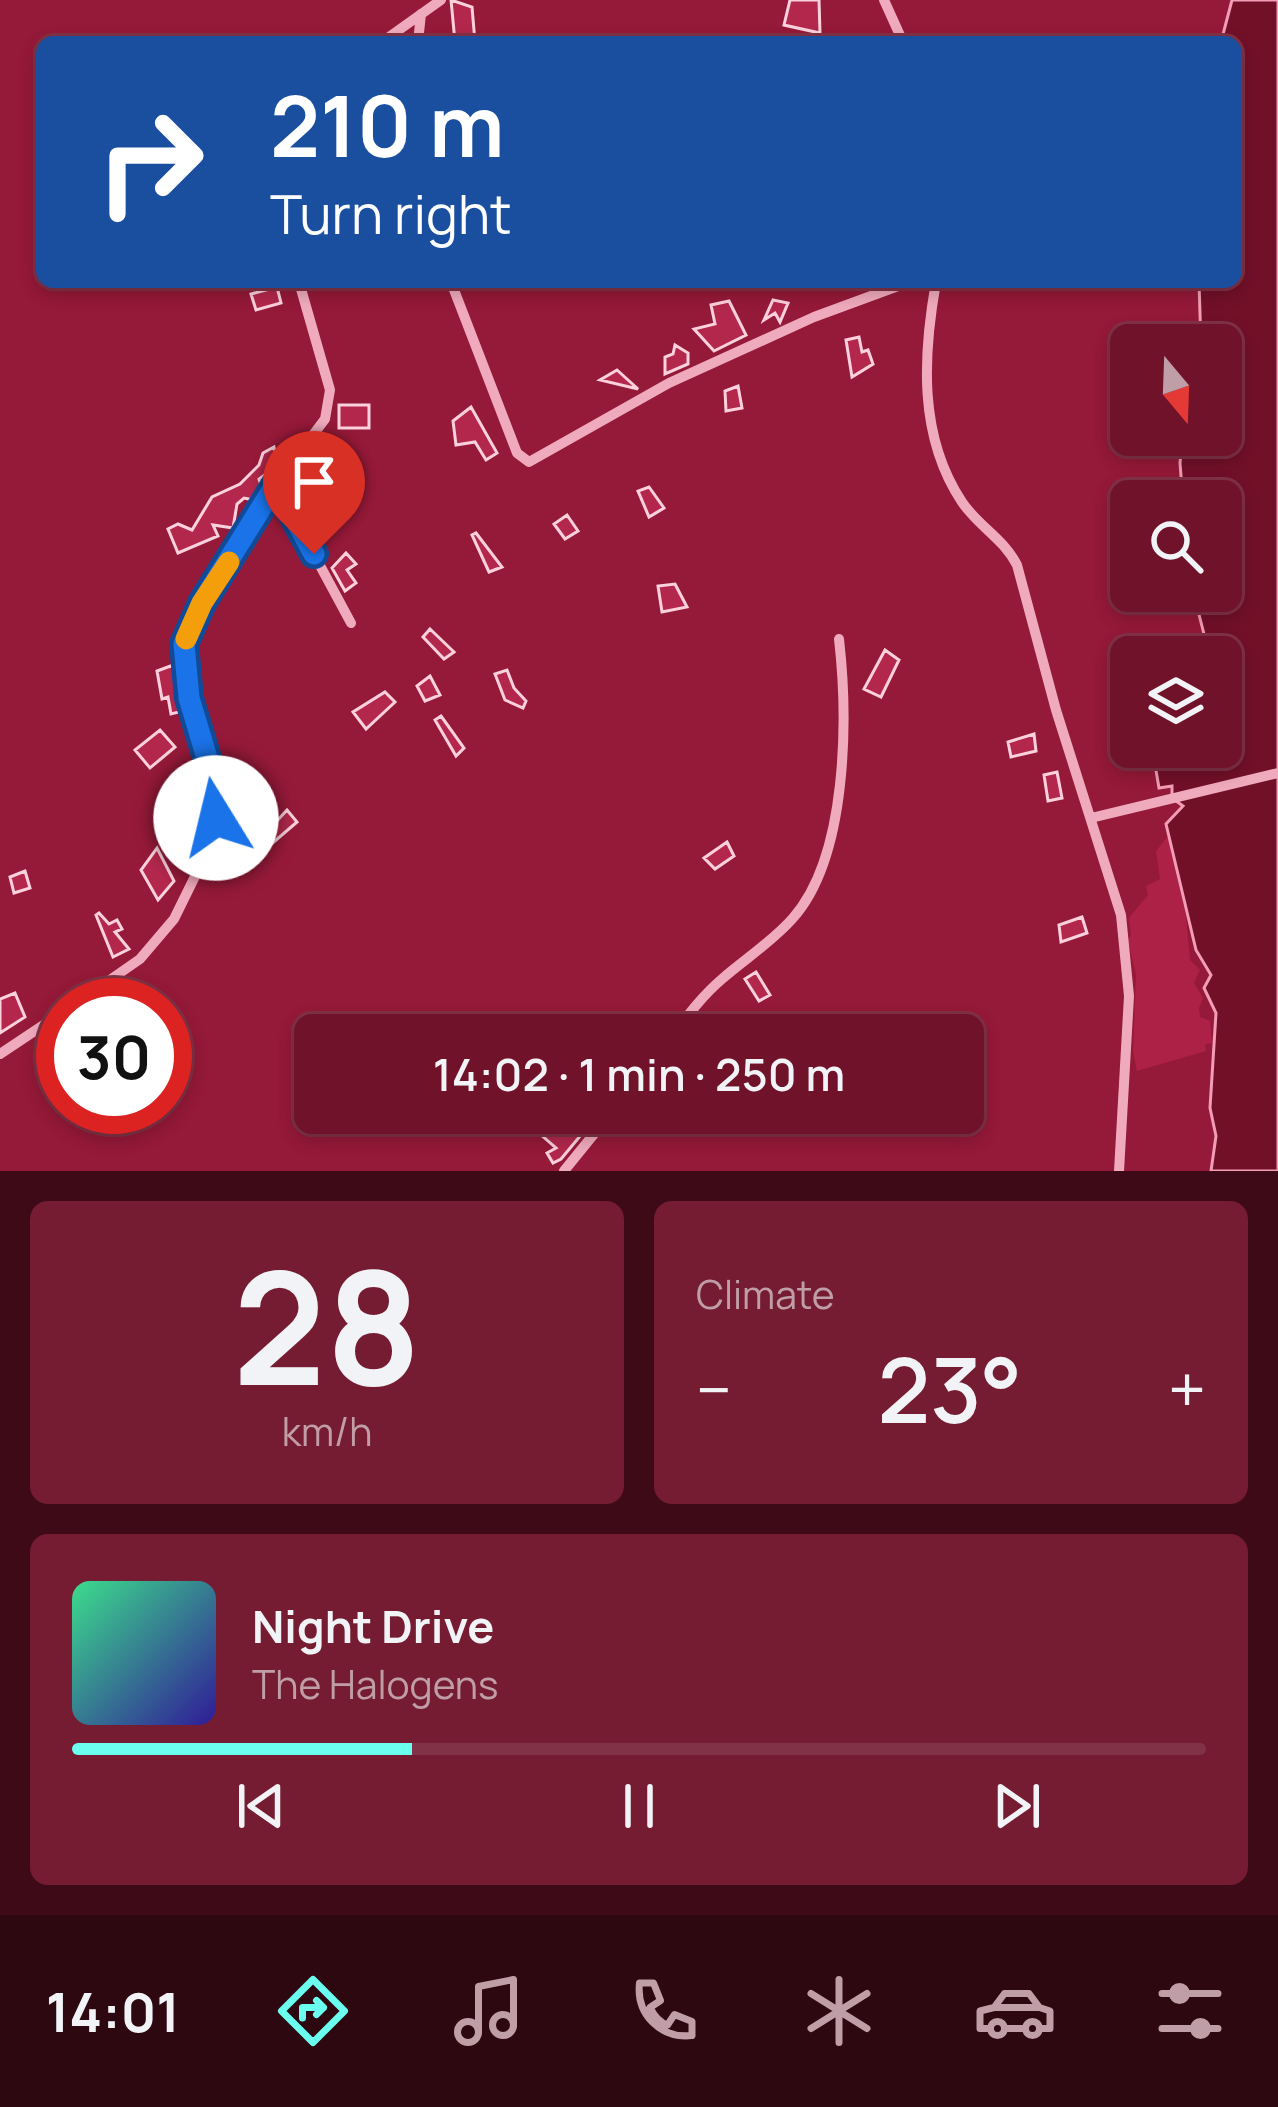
<!DOCTYPE html>
<meta charset="utf-8">
<style>
body{margin:0;font-family:Manrope,sans-serif;background:#751c32;color:#f1f3f6;height:100vh;display:flex;flex-direction:column;font-size:45px;white-space:nowrap}
*{box-sizing:border-box;margin:0}
p{font-size:39px;color:#c09ea8}
.icon{flex:none;width:66px;height:66px;fill:none;stroke:currentColor;stroke-width:2;stroke-linecap:round;stroke-linejoin:round}
.map{position:relative;height:1171px;overflow:hidden}
.panel{display:flex;flex-direction:column;gap:30px;padding:30px;background:#3e0a17;flex:1}
.panel>*{flex:none}
.guide{position:absolute;left:36px;top:36px;width:1206px;height:252px;border-radius:18px;box-shadow:0 6px 18px #0003,0 0 0 3px #823247;background:#1a4fa0;color:#fff;overflow:hidden}
.needle{width:78px;rotate:161deg}
.fabs{position:absolute;left:1110px;top:324px;display:grid;gap:24px}
.fabs a{display:grid;place-items:center;width:132px;height:132px;border-radius:18px;background:#70132a;box-shadow:0 6px 18px #0003,0 0 0 3px #823247;font-size:60px}
.speed{position:absolute;left:36px;top:978px;display:flex;gap:24px;font-size:60px;font-weight:700;text-align:center}
.speed>*{display:grid;place-content:center;width:156px;height:156px;border-radius:50%;background:#70132a;box-shadow:0 6px 18px #0003,0 0 0 3px #823247;line-height:1}
.speed .limit{border:18px solid #d22;background:#fff;color:#111}
.pin{position:absolute;display:grid;place-items:center;width:102px;height:102px;color:#fff;margin:-123px -51px;border-radius:50% 50% 50% 0;rotate:-45deg;box-shadow:0 0 12px #0007}
.pin .icon{rotate:45deg}
.me{position:absolute;width:132px;margin:-66px;rotate:351deg;stroke-linejoin:round;filter:drop-shadow(0 0 9px #0008)}
.turn{display:flex;align-items:center;gap:42px;height:252px;padding:0 36px;font-size:54px}
.turn .icon{width:156px;height:156px;stroke-width:2.5}
.turn b{display:block;font-size:84px;line-height:102px}
.big{font-size:90px;font-weight:600;line-height:1.1}
.panel .tile{flex:1;display:flex;flex-direction:column;justify-content:center;gap:18px;min-width:0;padding:0 42px;border-radius:18px;background:#751c32}
.panel .dial{align-items:center;gap:0}
.dial b{font-size:156px;line-height:1}
.song{display:flex;align-items:center;gap:36px}
.cover{width:144px;height:144px;border-radius:18px;background:linear-gradient(135deg,hsl(150 70% 55%),hsl(250 70% 35%))}
.played{height:12px;border-radius:6px;background:linear-gradient(90deg,#6affef 30%,#823247 30%)}
.keys{display:flex;justify-content:space-around;direction:ltr}
.heat{display:flex;justify-content:space-between;align-items:center;font-size:66px;direction:ltr}
.panel .tiles{flex:1;display:grid;gap:30px;grid-template-columns:1fr 1fr}
.tile:last-child{grid-column:span 2}
.trip{position:absolute;left:294px;top:1014px;width:690px;height:120px;border-radius:18px;background:#70132a;box-shadow:0 6px 18px #0003,0 0 0 3px #823247;font-weight:600;line-height:120px;text-align:center}
.tabs{display:flex;height:192px;justify-content:space-around;align-items:center;background:#2d0811;color:#c09ea8}
.tabs .icon{width:84px;height:84px}
.tabs .active{color:#6affef}
.tabs b{font-size:54px;color:#f1f3f6}
.map>svg:first-child{display:block}
</style>
<div class="map">
<svg width="1278" height="1171" viewBox="0 0 1278 1171">
<rect width="100%" height="100%" fill="#951938"/>
<path fill="#ae2147" d="M 1168,836 L 1186,917 L 1190,960 L 1200,970 L 1194,983 L 1203,998 L 1199,1008 L 1200,1017 L 1210,1021 L 1212,1043 L 1205,1044 L 1206,1051 L 1137,1071 L 1133,1052 L 1136,975 L 1128,940 L 1131,935 L 1129,918 L 1148,895 L 1146,886 L 1160,879 L 1156,851 Z"/>
<path fill="#721028" stroke="#f29db5" stroke-width="3" d="M 1232,0 L 1278,0 L 1278,1171 L 1211,1171 L 1216,1136 L 1210,1108 L 1216,1013 L 1204,988 L 1211,975 L 1196,950 L 1166,824 L 1183,806 L 1172,798 L 1172,786 L 1159,788 L 1152,747 L 1221,747 L 1221,657 L 1164,657 L 1197,646 L 1205,638 L 1193,591 L 1221,591 L 1221,501 L 1183,501 L 1180,463 L 1183,435 L 1221,435 L 1221,345 L 1201,345 L 1199,282 L 1236,282 L 1236,42 L 1221,42 Z"/>
<path fill="#b3274c" stroke="#fbd1dd" stroke-width="3" d="M 451,0 L 472,7 L 475,42 L 455,42 Z
M 790,0 L 819,0 L 820,33 L 784,25 Z
M 277,287 L 281,303 L 256,310 L 251,294 Z
M 773,300 L 788,303 L 780,322 L 775,313 L 764,320 Z
M 729,301 L 746,335 L 714,351 L 694,329 L 715,324 L 711,305 Z
M 859,337 L 862,352 L 868,350 L 873,364 L 852,377 L 846,340 Z
M 675,345 L 688,353 L 688,364 L 665,374 L 665,357 L 673,354 Z
M 617,370 L 638,389 L 600,380 Z
M 738,386 L 742,408 L 726,411 L 725,391 Z
M 339,405 L 369,405 L 369,428 L 339,428 Z
M 471,407 L 497,453 L 486,460 L 475,442 L 456,445 L 453,421 Z
M 274,447 L 278,465 L 259,479 L 262,488 L 254,500 L 244,498 L 237,504 L 233,528 L 213,525 L 218,536 L 178,553 L 168,529 L 178,524 L 192,530 L 212,497 L 240,484 L 259,465 L 263,453 Z
M 649,487 L 664,508 L 649,517 L 638,491 Z
M 310,499 L 323,522 L 311,529 L 299,506 Z
M 567,515 L 578,531 L 565,539 L 554,524 Z
M 476,533 L 502,567 L 489,572 L 472,535 Z
M 346,553 L 356,564 L 347,570 L 356,583 L 345,591 L 332,568 Z
M 675,584 L 687,607 L 662,612 L 658,586 Z
M 430,629 L 454,652 L 444,659 L 423,637 Z
M 885,650 L 899,660 L 881,697 L 864,689 Z
M 173,665 L 183,711 L 171,714 L 168,697 L 162,699 L 157,671 Z
M 507,670 L 514,688 L 526,701 L 523,708 L 505,700 L 495,674 Z
M 430,676 L 440,695 L 425,701 L 417,686 Z
M 385,692 L 395,702 L 366,729 L 353,712 Z
M 441,716 L 464,748 L 456,756 L 435,720 Z
M 160,730 L 175,747 L 150,768 L 135,750 Z
M 1034,734 L 1036,751 L 1011,757 L 1008,742 Z
M 1057,772 L 1062,798 L 1048,801 L 1044,775 Z
M 185,793 L 191,810 L 174,817 L 170,800 Z
M 287,810 L 297,822 L 261,853 L 253,835 L 275,823 Z
M 727,842 L 734,856 L 715,869 L 704,858 Z
M 157,848 L 174,881 L 158,900 L 141,870 Z
M 25,871 L 30,888 L 14,893 L 10,877 Z
M 99,913 L 109,924 L 117,920 L 122,929 L 115,932 L 129,949 L 113,957 L 96,915 Z
M 1082,917 L 1087,933 L 1061,942 L 1059,925 Z
M 756,972 L 770,995 L 759,1001 L 745,979 Z
M 15,993 L 25,1017 L 0,1033 L 0,999 Z
M 549,1121 L 560,1131 L 570,1122 L 581,1135 L 561,1159 L 553,1163 L 547,1153 L 556,1148 L 539,1133 Z"/>
<g fill="none" stroke-linecap="round" stroke-linejoin="round">
<path stroke="#f0aabd" stroke-width="10" d="M 884,0 L 903,42
M 382,42 L 441,0
M 418,42 L 421,14
M 451,282 L 517,453 L 529,462 L 669,383 L 814,317 L 909,282
M 936,282 C 923,355 918,436 962,502 C 978,526 1004,539 1017,565 L 1056,710 L 1121,915 L 1129,996 L 1119,1171
M 276,484 L 351,623
M 1091,818 L 1278,773
M 74,1005 L 140,959 L 174,919 L 210,846 L 216,817 L 216,788 L 189,698 L 184,644 L 202,603 L 276,484 L 325,419 L 330,390 L 299,282
M 673,1035 C 688,1015 703,995 722,979 C 745,959 773,941 793,918 C 848,856 848,718 839,639
M 0,1054 L 63,1012
M 564,1171 L 611,1113"/>
</g>
<g fill="none" stroke-linecap="round" stroke-linejoin="round">
<defs>
<path id="route" d="M 216,818 L 216,788 L 189,698 L 184,644 L 202,603 L 276,484 L 314,554"/>
</defs>
<use href="#route" stroke="#114b97" stroke-width="30"/>
<use href="#route" stroke="#1a73e8" stroke-width="21"/>
<path stroke="#f59e0b" stroke-width="21" d="M 186,639 L 202,603 L 229,562"/>
</g>
</svg>
<div class="fabs">
<a><svg class="needle" viewBox="-14 -14 28 28"><path d="M0-13l5 13h-10z" fill="#e53935"/><path d="M0 13l5-13h-10z" fill="#c09ea8"/></svg></a>
<a><svg class="icon" aria-label="search" viewBox="0 0 24 24"><circle cx="10" cy="10" r="6"/><path d="M15 15l6 6"/></svg></a>
<a><svg class="icon" aria-label="layers" viewBox="0 0 24 24"><path d="M12 4l9 5-9 5-9-5zM3 14l9 5 9-5"/></svg></a>
</div>
<div class="speed"><div class="limit">30</div></div>
<div class="pin" style="left:314px;top:554px;background:#d93025"><svg class="icon" aria-label="arrive" viewBox="0 0 24 24"><path d="M6 21V4h12l-3 4 3 4H6"/></svg></div>
<svg class="me" style="left:216px;top:818px" viewBox="-20 -20 40 40"><circle r="19" fill="#fff"/><path d="M0-13L10 11 0 6-10 11z" fill="#1a73e8"/></svg>
<div class="trip">14:02 · 1 min · 250 m</div>
<div class="guide">
<div class="turn"><svg class="icon" aria-label="right" viewBox="0 0 24 24"><path d="M7 20v-9h11M14 6l5 5-5 5"/></svg><div><b>210 m</b>Turn right</div></div>
</div>
</div>
<section class="panel">
<div class="tiles">
<div class="tile dial"><b>28</b><p>km/h</p></div>
<div class="tile"><p>Climate</p>
<div class="heat"><a>−</a><b class="big">23°</b><a>+</a></div>
</div>
<div class="tile">
<div class="song"><i class="cover"></i><div><b>Night Drive</b><p>The Halogens</p></div></div>
<div class="played"></div>
<div class="keys"><svg class="icon" aria-label="previous" viewBox="0 0 24 24"><path d="M18 5L8 12l10 7zM5 5v14"/></svg><svg class="icon" aria-label="pause" viewBox="0 0 24 24"><path d="M8 5v14M16 5v14"/></svg><svg class="icon" aria-label="next" viewBox="0 0 24 24"><path d="M6 5l10 7-10 7zM19 5v14"/></svg></div>
</div>
</div>
</section>
<nav class="tabs">
<b>14:01</b>
<svg class="icon active" aria-label="directions" viewBox="0 0 24 24"><path d="M12 3l9 9-9 9-9-9zM9 14v-3h6M13 9l2 2-2 2"/></svg>
<svg class="icon" aria-label="music" viewBox="0 0 24 24"><path d="M9 18V5l10-2v13"/><circle cx="6" cy="18" r="3"/><circle cx="16" cy="16" r="3"/></svg>
<svg class="icon" aria-label="phone" viewBox="0 0 24 24"><path d="M5 4h4l2 5-3 2q2 4 5 5l2-3 5 2v4C11 20 4 13 5 4z"/></svg>
<svg class="icon" aria-label="climate" viewBox="0 0 24 24"><path d="M12 3v18M4 7l16 10M4 17L20 7"/></svg>
<svg class="icon" aria-label="car" viewBox="0 0 24 24"><path d="M5 17H2v-5l4-1 3-4h7l3 4 3 1v5h-3M9 17h6M6 11h13"/><circle cx="7" cy="17" r="2"/><circle cx="17" cy="17" r="2"/></svg>
<svg class="icon" aria-label="filters" viewBox="0 0 24 24"><path d="M4 7h16M4 17h16"/><circle cx="9" cy="7" r="2"/><circle cx="15" cy="17" r="2"/></svg>
</nav>
